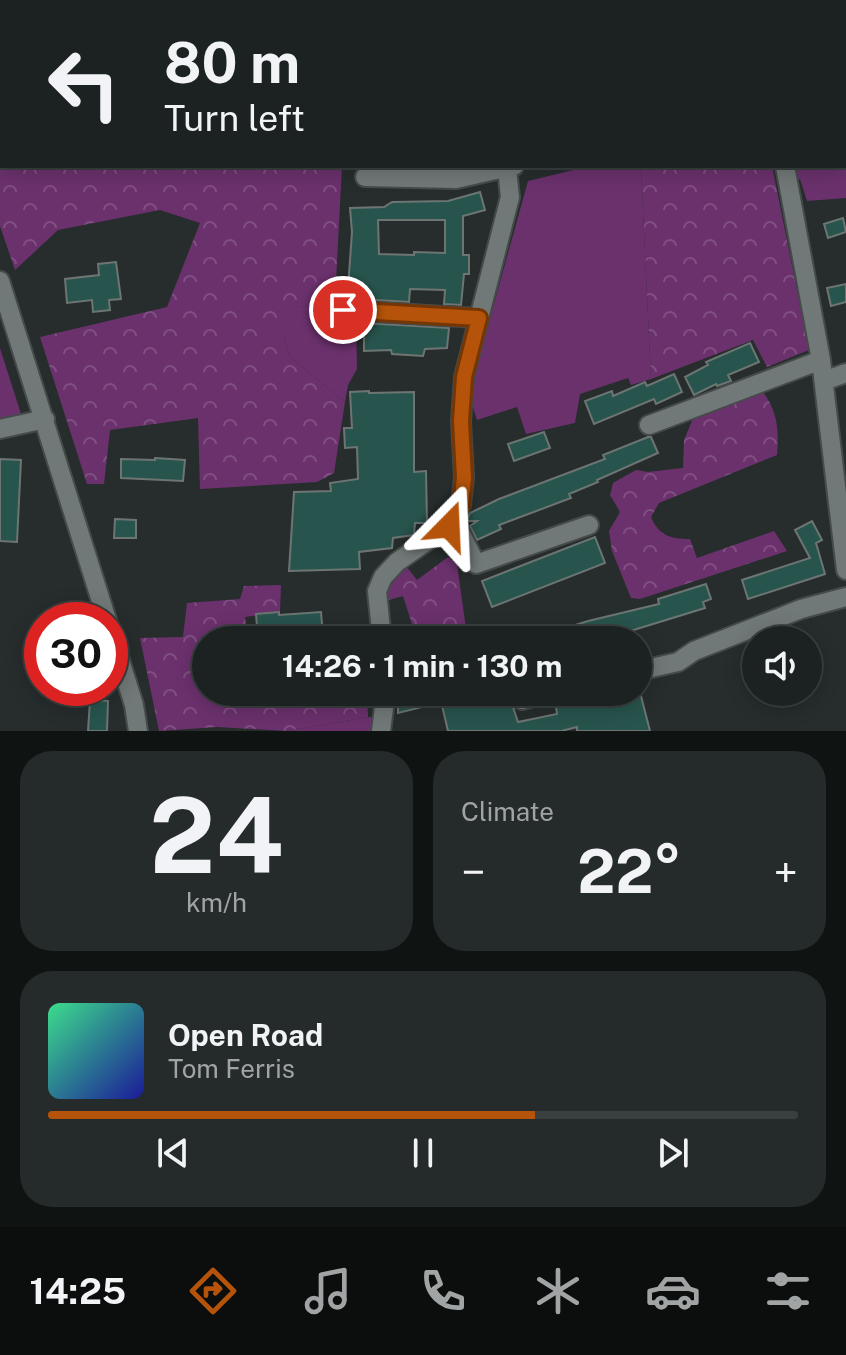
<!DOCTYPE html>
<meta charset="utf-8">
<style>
body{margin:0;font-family:"Public Sans",sans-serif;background:#252a2a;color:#f1f3f6;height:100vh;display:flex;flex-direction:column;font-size:30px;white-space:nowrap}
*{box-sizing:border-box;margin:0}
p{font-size:26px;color:#a0a4a5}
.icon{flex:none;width:44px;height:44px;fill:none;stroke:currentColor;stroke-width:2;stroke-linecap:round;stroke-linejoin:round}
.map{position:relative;height:731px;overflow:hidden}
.drawer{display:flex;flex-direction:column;gap:20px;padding:20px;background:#0f1312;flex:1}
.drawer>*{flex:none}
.banner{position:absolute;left:0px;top:0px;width:846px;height:168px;box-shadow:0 4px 20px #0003,0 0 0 2px #3a3f3f;background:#1c2221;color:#f1f3f6;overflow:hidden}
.buttons{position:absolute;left:742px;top:626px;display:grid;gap:16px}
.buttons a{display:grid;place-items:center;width:80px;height:80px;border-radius:50%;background:#1c2221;box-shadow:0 4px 20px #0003,0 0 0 2px #3a3f3f;font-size:40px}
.speed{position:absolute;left:24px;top:602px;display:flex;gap:16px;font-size:40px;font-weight:700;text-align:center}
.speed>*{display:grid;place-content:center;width:104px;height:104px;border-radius:50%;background:#1c2221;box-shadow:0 4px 20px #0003,0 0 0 2px #3a3f3f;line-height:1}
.speed .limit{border:12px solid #d22;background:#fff;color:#111}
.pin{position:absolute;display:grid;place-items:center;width:68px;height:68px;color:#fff;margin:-34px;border:4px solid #fff;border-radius:50%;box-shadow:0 2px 8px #0007}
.me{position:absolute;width:88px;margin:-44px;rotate:21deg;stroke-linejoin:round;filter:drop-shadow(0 0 6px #0008)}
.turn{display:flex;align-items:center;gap:28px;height:168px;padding:0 32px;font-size:36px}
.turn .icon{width:104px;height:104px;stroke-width:2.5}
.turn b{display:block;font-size:56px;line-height:68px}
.big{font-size:60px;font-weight:700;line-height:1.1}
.drawer .card{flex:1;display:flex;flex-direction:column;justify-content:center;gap:12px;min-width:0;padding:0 28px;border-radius:32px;background:#252a2a}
.drawer .dial{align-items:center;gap:0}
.dial b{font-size:104px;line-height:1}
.song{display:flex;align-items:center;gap:24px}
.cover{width:96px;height:96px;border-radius:12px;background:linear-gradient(135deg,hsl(150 70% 55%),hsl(240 70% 35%))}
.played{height:8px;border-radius:4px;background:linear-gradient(90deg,#b45309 65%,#3a3f3f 65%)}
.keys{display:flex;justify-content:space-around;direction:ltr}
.heat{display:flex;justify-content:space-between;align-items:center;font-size:44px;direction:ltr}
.drawer .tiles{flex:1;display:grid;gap:20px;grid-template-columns:1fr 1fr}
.card:last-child{grid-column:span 2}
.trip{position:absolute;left:192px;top:626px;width:460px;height:80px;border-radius:40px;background:#1c2221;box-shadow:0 4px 20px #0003,0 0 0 2px #3a3f3f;font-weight:700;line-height:80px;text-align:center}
.tabs{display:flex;height:128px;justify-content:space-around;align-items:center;background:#0b0e0d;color:#a0a4a5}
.tabs .icon{width:56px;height:56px}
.tabs .selected{color:#b45309}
.tabs b{font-size:36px;color:#f1f3f6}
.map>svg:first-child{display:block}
</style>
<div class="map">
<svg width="846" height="731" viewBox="0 0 846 731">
<defs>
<pattern id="forest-crowns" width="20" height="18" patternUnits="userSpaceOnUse" patternTransform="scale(2)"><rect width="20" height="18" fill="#6b316d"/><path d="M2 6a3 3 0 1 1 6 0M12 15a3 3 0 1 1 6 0" fill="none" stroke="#804f82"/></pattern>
</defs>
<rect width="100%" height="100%" fill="#262d2c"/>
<path fill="#6b316d" d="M 404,0 L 731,0 L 732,2 L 404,2 Z
M 749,0 L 846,0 L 846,198 L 807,201 L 800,179 L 792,182 L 788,166 L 844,166 L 844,2 Z
M 590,166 L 641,166 L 651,379 L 631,385 L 628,378 L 580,394 L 575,423 L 526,434 L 517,407 L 477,420 L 469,394 L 528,181 Z
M 335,300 L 341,314 L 356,318 L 357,369 L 348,385 L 345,402 L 289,356 L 283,333 L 293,308 Z
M 0,348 L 21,414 L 0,418 Z
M 368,717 L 383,718 L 381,731 L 287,731 Z"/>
<path fill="url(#forest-crowns)" d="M 0,0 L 404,0 L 404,2 L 2,2 L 2,166 L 342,166 L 335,300 L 294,308 L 283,333 L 289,356 L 345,402 L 334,473 L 317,482 L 200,489 L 198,418 L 110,430 L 104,484 L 87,484 L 40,337 L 167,307 L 200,223 L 160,210 L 58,230 L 15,270 L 0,226 Z
M 641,166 L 772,166 L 809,350 L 767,367 L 753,340 L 651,379 Z
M 763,392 C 778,412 779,432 777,455 L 659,503 L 651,517 C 659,536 671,539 690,539 L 697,558 L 774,531 L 787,551 L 640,599 L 631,598 L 612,551 L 609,531 L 620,512 L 610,495 L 613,483 L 636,470 L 648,472 L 683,468 L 684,440 L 694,416 Z
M 448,557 L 457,564 L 467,636 L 450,640 L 417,640 L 403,596 L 385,601 L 387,584 L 406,566 L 417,580 Z
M 281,585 L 280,612 L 245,617 L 248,640 L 206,640 L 206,692 L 367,692 L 368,717 L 287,731 L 217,727 L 159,731 L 140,638 L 183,637 L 187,603 L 240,599 L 244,586 Z"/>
<path fill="#28544e" stroke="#6d7573" stroke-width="2" fill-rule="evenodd" d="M 480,192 L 485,210 L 463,216 L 463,255 L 469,255 L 469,274 L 464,274 L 461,305 L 444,304 L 445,290 L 410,289 L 409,302 L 342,298 L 342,288 L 348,288 L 352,232 L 350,208 L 384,207 L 392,202 L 448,201 ZM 378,220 L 445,220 L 445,253 L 414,252 L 414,255 L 379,254 Z
M 843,218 L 846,232 L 828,238 L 824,224 Z
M 116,262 L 121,299 L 109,300 L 110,310 L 93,312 L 92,300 L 67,303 L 65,279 L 99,275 L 98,264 Z
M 846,284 L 846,302 L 831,306 L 827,288 Z
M 364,323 L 449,328 L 447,348 L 425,349 L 423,356 L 392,354 L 391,350 L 364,351 Z
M 750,343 L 759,362 L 728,375 L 731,381 L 717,386 L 716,384 L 694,395 L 685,377 L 708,365 L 706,362 Z
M 674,374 L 682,392 L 656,404 L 654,399 L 594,424 L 585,401 L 612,391 L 613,396 L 645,382 L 647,386 Z
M 369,391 L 369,393 L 414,392 L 414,472 L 426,471 L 427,523 L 415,523 L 414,535 L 393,538 L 392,548 L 359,552 L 360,569 L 289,571 L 294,492 L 331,491 L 330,483 L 358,479 L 357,447 L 345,448 L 344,428 L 352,428 L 350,392 Z
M 544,432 L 550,448 L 514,461 L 508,444 Z
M 648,437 L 651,437 L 658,453 L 597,480 L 598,482 L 569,494 L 571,498 L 499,525 L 501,529 L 477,540 L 470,526 L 477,521 L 468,521 L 467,519 L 470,513 L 499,499 L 605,459 L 603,455 Z
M 155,458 L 185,460 L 183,481 L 121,478 L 121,459 L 155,460 Z
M 0,459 L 21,460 L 17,542 L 0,541 Z
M 115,519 L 136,520 L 136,538 L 114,538 Z
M 812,521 L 822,540 L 816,543 L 825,574 L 748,599 L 742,580 L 810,558 L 795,530 Z
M 595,537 L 605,563 L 492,607 L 482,581 Z
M 706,584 L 711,599 L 703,602 L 705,608 L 601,640 L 538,640 L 538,637 L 588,621 L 659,604 L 658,599 Z
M 279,612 L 279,615 L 321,612 L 323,636 L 258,640 L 256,614 Z
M 398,692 L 418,692 L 422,707 L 398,713 Z
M 464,692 L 508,692 L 518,722 L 557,714 L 556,707 L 613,692 L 640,692 L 650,731 L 577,731 L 577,727 L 561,731 L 448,731 L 440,697 Z
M 90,700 L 108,701 L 107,731 L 88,731 Z"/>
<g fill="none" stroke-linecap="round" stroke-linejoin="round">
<defs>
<path id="minor" d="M 428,0 L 429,2
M 621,2 L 626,0
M 748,2 L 751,0
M 785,166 L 821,360 L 846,570
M 365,177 L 456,179 L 514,166
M 0,281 L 107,620
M 343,310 L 479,318
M 824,381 L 846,373
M 649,425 L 821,360
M 0,429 L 45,419
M 453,518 L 476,564 L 589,525
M 110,628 L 134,705 L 138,731
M 505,639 L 505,640
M 382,640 L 377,591 L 383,577 L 397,562 L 449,526 L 461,505 L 464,478 L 461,421 L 464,377 L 510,197 L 507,169
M 638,671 L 678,662 L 694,651 L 801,609 L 846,597
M 520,692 L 522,700 L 553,692
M 381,731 L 386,692"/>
</defs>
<use href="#minor" stroke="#454b4a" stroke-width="22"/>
<use href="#minor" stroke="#717978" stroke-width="18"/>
</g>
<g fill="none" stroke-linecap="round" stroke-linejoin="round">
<defs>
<path id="route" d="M 343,310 L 479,318 L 464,377 L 461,421 L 464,478 L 461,505 L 449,526"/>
</defs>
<use href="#route" stroke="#753606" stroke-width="20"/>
<use href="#route" stroke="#b45309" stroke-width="14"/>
</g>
</svg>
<div class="buttons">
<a><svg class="icon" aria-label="sound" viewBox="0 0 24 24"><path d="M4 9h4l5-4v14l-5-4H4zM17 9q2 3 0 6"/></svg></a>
</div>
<div class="speed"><div class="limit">30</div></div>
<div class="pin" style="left:343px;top:310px;background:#d93025"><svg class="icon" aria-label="arrive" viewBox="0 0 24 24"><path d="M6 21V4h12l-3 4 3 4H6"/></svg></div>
<svg class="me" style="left:449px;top:526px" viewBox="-20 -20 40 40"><path d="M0-17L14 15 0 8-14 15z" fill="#b45309" stroke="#fff" stroke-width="4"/></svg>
<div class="trip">14:26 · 1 min · 130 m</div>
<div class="banner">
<div class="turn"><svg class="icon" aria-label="left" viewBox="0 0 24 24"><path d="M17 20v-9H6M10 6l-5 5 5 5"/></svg><div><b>80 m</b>Turn left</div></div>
</div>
</div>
<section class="drawer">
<div class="tiles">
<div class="card dial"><b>24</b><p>km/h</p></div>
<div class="card"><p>Climate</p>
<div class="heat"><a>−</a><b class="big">22°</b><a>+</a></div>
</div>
<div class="card">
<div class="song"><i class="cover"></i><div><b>Open Road</b><p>Tom Ferris</p></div></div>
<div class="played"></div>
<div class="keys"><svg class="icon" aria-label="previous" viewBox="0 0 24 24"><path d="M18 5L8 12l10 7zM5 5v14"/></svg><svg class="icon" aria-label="pause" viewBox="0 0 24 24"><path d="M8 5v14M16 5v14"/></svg><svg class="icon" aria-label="next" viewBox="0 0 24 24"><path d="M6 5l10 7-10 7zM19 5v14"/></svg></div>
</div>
</div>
</section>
<nav class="tabs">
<b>14:25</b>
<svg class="icon selected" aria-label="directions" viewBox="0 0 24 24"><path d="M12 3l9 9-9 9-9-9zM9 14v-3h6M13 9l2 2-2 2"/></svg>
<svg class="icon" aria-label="music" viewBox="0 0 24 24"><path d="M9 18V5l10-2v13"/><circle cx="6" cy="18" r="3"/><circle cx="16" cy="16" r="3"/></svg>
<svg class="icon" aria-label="phone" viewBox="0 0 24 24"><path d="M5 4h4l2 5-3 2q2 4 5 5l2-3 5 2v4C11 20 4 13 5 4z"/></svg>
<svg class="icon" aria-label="climate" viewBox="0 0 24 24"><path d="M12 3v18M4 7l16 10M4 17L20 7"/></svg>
<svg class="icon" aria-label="car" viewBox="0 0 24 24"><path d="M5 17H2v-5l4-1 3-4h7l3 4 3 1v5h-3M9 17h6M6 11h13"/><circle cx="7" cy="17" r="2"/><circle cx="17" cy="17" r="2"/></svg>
<svg class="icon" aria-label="filters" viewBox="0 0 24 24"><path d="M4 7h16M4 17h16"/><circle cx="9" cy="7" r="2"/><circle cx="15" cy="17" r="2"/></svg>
</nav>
